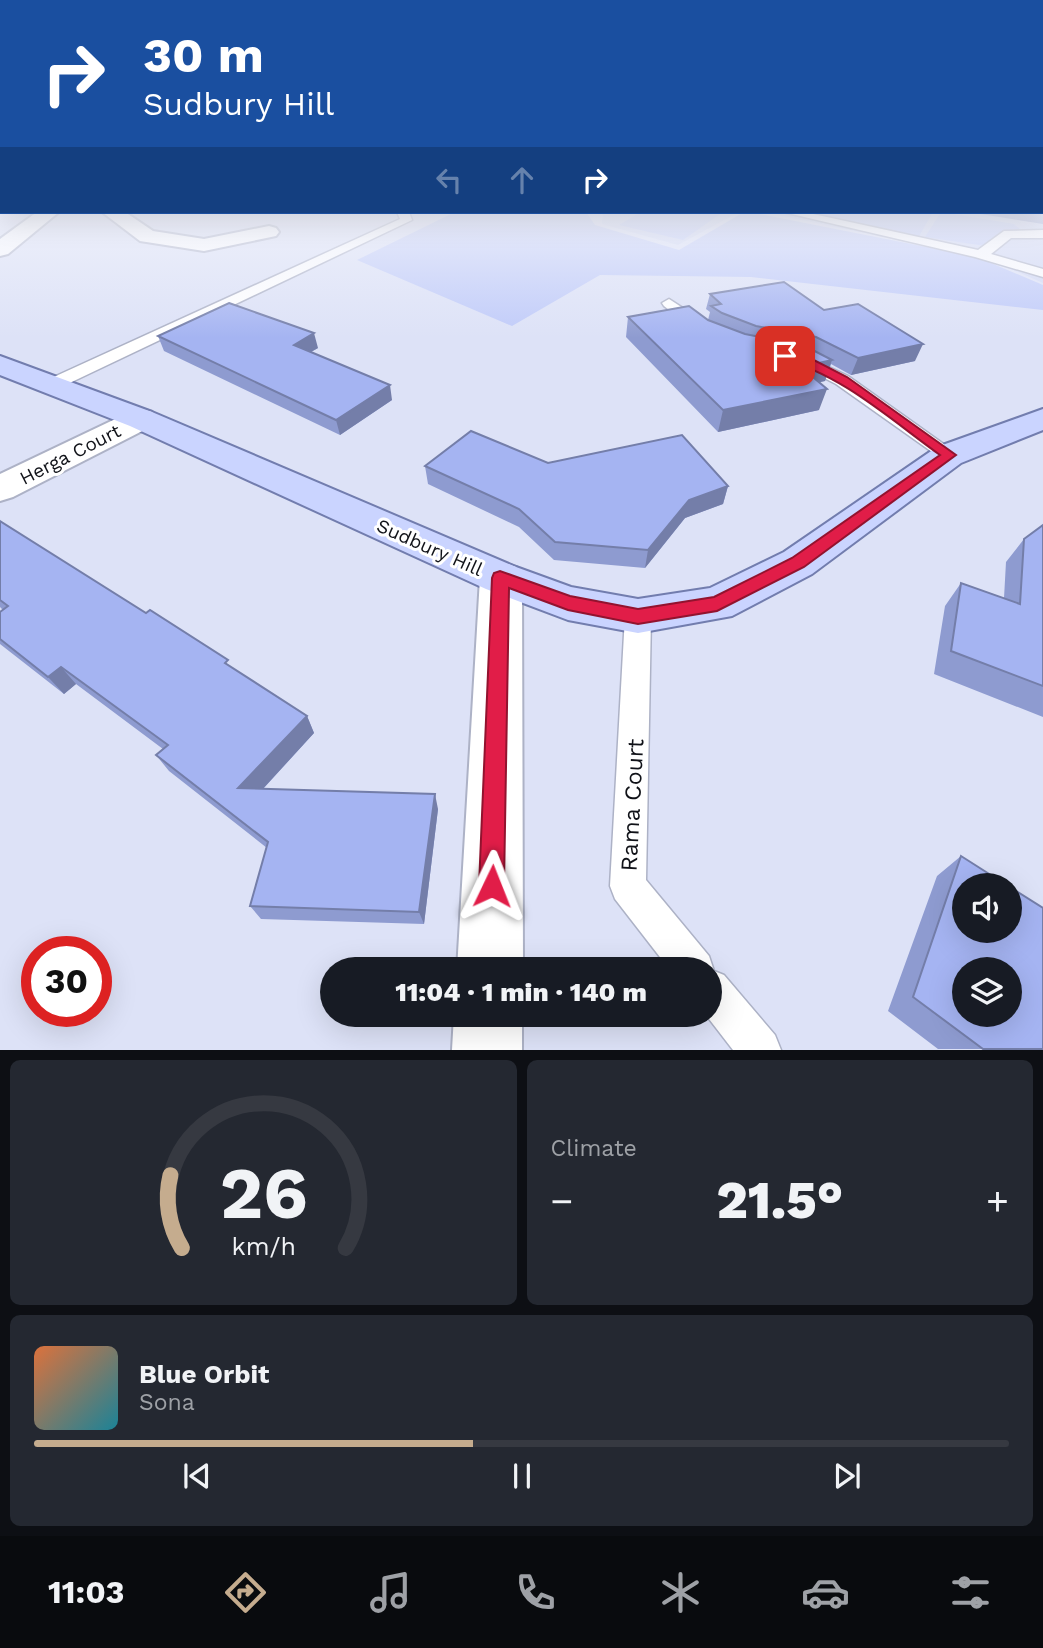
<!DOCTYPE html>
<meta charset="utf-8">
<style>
body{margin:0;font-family:"Work Sans",sans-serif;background:#242831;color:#f1f3f6;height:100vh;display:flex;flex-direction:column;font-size:26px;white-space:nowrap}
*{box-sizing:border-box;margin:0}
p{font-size:23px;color:#9ea1a6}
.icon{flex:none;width:38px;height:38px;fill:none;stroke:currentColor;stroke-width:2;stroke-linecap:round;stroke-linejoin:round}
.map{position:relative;height:1050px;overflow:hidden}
.panel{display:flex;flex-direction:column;gap:10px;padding:10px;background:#0d0f14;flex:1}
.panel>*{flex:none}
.top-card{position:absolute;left:0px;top:0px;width:1043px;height:214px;box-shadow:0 7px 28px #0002;background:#1a4fa0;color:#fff;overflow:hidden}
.controls{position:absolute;left:952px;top:873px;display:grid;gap:14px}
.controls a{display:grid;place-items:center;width:70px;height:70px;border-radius:50%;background:#171b24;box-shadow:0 7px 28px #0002;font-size:35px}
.speed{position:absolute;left:21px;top:936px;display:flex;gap:14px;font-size:35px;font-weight:700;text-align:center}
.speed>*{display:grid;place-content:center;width:91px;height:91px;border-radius:50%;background:#171b24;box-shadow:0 7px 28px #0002;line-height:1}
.speed .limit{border:10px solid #d22;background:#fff;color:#111}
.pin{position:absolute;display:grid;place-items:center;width:60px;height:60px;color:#fff;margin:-30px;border-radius:14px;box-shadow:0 4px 10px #0006}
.me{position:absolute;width:77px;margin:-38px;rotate:2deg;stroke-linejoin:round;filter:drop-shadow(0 0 5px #0008)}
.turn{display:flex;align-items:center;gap:24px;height:147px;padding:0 28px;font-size:32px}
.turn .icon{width:91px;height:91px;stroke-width:2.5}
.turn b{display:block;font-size:49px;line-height:60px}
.lanes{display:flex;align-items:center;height:66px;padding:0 28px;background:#0003;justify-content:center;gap:35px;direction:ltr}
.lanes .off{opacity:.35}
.big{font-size:52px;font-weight:800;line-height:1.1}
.panel .tile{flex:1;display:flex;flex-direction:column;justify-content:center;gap:10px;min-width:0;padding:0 24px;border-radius:10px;background:#242831}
.panel .dial{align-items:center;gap:0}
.dial svg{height:182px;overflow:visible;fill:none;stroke:#363941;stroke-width:7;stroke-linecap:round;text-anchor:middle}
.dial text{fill:#f1f3f6;stroke:none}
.song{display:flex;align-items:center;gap:21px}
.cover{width:84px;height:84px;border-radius:10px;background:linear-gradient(135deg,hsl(20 70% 55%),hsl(190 70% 35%))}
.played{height:7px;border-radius:4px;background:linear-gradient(90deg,#c5ac8e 45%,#363941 45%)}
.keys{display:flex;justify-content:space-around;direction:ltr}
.heat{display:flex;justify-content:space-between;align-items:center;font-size:38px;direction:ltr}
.panel .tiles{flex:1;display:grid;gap:10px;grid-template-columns:1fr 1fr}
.tile:last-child{grid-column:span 2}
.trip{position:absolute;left:320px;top:957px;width:402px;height:70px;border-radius:35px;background:#171b24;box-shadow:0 7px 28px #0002;font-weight:800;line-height:70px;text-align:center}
.tabs{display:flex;height:112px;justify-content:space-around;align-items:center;background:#090b0e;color:#9ea1a6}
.tabs .icon{width:49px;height:49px}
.tabs .selected{color:#c5ac8e}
.tabs b{font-size:32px;color:#f1f3f6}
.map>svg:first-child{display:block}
</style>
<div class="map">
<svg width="1043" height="1050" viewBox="0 0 1043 1050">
<rect width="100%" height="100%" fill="#dde2f7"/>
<path fill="#d1d8f4" d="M 1043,191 L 1043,283 L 989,259 L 764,212 L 1041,212 Z
M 603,212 L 739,212 L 678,245 L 602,224 Z"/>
<path fill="#c0cbf9" d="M 455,212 L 586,212 L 595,225 L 679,250 L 744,212 L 749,212 L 977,257 L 1043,285 L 1043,310 L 751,277 L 600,275 L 512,326 L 357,260 Z
M 641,212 L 723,212 L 683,240 L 619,225 Z
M 808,212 L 933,212 L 918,238 Z
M 941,212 L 1014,224 L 1020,229 L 1008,234 L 992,247 L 925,237 Z"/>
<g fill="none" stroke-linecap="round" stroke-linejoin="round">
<defs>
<path id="service" d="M 397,212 L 409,212 L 412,220 L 57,389 L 45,389 L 42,385 L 45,381 L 400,219 Z
M 783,212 L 804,212 L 978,250 L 1004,231 L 1043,230 L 1043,238 L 1011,238 L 991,254 L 1043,269 L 1043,277 L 975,257 Z
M 669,299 L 706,323 L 708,326 L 706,329 L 694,329 L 664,306 L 662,303 Z
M 801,354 L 848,376 L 959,455 L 956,459 L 942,459 L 836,384 L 795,363 L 793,359 Z
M 638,606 L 647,609 L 651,616 L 646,880 L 709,956 L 714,971 L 724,975 L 775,1035 L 781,1050 L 733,1050 L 706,1015 L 710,1015 L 710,970 L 670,970 L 615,899 L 610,886 L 625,616 L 629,609 Z"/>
<path id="minor" d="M 37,212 L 59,212 L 8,254 L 0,256 L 0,239 Z
M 102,212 L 125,212 L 153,231 L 204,239 L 269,226 L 276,228 L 279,232 L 276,236 L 204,251 L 140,241 Z
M 141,409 L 152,412 L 157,419 L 152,426 L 13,497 L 0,501 L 0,474 L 130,412 Z
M 501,562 L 516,567 L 522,578 L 523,970 L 457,970 L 480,578 L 486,567 Z
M 454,1015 L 522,1015 L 522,1050 L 452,1050 Z"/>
<path id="primary" d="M 0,356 L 152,412 L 516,567 L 571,587 L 638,599 L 710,588 L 784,552 L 937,447 L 1043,409 L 1043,430 L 961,463 L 812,574 L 732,616 L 638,633 L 568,620 L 486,589 L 130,426 L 0,375 Z"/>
</defs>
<use href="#service" stroke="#adb2c6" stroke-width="3"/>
<use href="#minor" stroke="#adb2c6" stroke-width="4"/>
<use href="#primary" stroke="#727dae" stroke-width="4"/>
<use href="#service" fill="#fff" fill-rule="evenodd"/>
<use href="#minor" fill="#fff" fill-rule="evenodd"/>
<use href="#primary" fill="#cad4ff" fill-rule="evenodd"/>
</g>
<path fill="#8e9bd0" d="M 1041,191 L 1043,191 L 1043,224 L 968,212 L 1041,212 Z
M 710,294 L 824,310 L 915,361 L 851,375 L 831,364 L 825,381 L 819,382 L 819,410 L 718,432 L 626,337 L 628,317 L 708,320 L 710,312 L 706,309 Z
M 158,336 L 318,348 L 311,352 L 392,400 L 340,435 L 164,351 Z
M 548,463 L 728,486 L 723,504 L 685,518 L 645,568 L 554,560 L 519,527 L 428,484 L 425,466 Z
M 0,521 L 307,716 L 314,733 L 263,789 L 438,809 L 424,924 L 261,919 L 250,906 L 267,848 L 169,771 L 156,755 L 163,749 L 76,684 L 64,694 L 0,644 L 0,612 L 3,610 L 0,607 Z
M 1043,525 L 1043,717 L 934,674 L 945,606 L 961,583 L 1004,598 L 1006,562 L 1024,539 Z
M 961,856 L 1043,1049 L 938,1049 L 888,1011 L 937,876 Z"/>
<path fill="#747ea9" d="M 314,333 L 318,348 L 298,359 L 294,345 Z
M 923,344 L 915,361 L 851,375 L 858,358 Z
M 832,360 L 825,381 L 794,388 L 801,367 Z
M 390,385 L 392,400 L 340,435 L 336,420 Z
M 827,389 L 819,410 L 718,432 L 723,410 Z
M 728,486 L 723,504 L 685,518 L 645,568 L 648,550 L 689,500 Z
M 61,667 L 76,684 L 64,694 L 48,677 Z
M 307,716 L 314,733 L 249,804 L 238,788 Z
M 435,794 L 438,809 L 424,924 L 419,912 Z"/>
<path fill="#a5b4f2" stroke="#747ea9" stroke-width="2" fill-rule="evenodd" d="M 1041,191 L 1043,191 L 1043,204 L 1041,204 Z
M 784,282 L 824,310 L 858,304 L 923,344 L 858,358 L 816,337 L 756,326 L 722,313 L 711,306 L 721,304 L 710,294 Z
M 229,303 L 314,333 L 294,345 L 390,385 L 336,420 L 158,336 Z
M 689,306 L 708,320 L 745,334 L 805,346 L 832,360 L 801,367 L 827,389 L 723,410 L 628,317 Z
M 471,431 L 548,463 L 682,435 L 728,486 L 689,500 L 648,550 L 555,542 L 519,509 L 425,466 Z
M 0,521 L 146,613 L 150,610 L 228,660 L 225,663 L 307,716 L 238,788 L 435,794 L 419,912 L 250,906 L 268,842 L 156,755 L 168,745 L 61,667 L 48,677 L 0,639 L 0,612 L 8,606 L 0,600 Z
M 1043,525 L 1043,686 L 951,651 L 961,583 L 1020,604 L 1024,539 Z
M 961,856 L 1008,886 L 964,886 L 964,931 L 1010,931 L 1010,887 L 1043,908 L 1043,1049 L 983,1049 L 913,997 ZM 964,970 L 1010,970 L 1010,1015 L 964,1015 Z"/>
<linearGradient id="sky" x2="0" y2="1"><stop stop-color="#87aeec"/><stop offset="0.57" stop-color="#f0f2fb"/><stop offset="1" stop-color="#f0f2fb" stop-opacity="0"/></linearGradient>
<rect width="1043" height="338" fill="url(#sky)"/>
<path fill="#e11d48" stroke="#92132f" stroke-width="2" d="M 785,353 L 808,357 L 847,377 L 956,455 L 804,567 L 717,611 L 638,624 L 568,610 L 509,588 L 504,886 L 501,894 L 492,898 L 483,894 L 479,886 L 492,578 L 494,573 L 500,571 L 570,596 L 638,609 L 714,597 L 792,558 L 940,455 C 891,420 840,373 781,359 L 781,354 Z"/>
<g text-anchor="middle" stroke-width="6" stroke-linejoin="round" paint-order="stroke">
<g font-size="19" fill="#101218" stroke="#fff">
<text transform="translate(70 454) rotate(-27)" y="7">Herga Court</text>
<text transform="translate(430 547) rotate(24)" y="7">Sudbury Hill</text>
</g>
<g font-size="23" fill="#101218" stroke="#fff">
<text transform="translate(632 805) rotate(-87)" y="8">Rama Court</text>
</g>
</g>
</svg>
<div class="controls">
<a><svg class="icon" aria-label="sound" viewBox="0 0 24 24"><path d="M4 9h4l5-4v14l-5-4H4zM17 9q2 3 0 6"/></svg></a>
<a><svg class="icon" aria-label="layers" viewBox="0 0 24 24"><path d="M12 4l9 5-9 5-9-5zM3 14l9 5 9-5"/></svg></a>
</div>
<div class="speed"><div class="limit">30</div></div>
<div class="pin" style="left:785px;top:356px;background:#d93025"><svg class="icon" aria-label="arrive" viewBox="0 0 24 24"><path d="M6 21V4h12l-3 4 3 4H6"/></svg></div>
<svg class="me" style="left:492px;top:886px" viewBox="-20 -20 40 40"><path d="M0-17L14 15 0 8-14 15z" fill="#e11d48" stroke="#fff" stroke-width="4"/></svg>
<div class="trip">11:04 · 1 min · 140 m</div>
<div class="top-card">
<div class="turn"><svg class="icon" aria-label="right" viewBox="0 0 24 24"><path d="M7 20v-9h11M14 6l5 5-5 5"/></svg><div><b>30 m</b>Sudbury Hill</div></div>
<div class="lanes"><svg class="icon off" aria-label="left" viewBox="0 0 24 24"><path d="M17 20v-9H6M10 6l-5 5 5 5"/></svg><svg class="icon off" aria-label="ahead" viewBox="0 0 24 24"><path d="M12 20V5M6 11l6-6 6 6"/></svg><svg class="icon" aria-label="right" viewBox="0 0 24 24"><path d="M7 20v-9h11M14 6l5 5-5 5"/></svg></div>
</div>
</div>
<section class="panel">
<div class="tiles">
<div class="tile dial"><svg viewBox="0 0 100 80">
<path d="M14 69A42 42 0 1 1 86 69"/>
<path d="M14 69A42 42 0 0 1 9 37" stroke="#c5ac8e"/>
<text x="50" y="56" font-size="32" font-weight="700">26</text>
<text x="50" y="72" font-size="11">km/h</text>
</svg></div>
<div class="tile"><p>Climate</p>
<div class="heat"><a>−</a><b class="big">21.5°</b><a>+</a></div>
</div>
<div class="tile">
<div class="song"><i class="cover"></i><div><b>Blue Orbit</b><p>Sona</p></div></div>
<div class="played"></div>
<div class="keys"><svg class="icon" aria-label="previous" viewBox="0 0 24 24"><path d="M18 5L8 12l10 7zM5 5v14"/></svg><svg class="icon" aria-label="pause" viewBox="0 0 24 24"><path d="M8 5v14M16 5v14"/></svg><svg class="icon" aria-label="next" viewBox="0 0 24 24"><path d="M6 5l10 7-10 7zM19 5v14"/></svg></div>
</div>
</div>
</section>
<nav class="tabs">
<b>11:03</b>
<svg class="icon selected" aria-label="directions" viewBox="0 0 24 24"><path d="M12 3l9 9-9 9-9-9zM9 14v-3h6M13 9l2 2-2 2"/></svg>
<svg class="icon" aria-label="music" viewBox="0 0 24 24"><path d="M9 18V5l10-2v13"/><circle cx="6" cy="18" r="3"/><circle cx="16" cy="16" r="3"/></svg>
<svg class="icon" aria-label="phone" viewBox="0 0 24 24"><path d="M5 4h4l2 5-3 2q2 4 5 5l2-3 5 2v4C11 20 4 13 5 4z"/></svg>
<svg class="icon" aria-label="climate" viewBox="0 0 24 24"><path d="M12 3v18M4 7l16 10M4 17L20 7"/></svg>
<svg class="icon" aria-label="car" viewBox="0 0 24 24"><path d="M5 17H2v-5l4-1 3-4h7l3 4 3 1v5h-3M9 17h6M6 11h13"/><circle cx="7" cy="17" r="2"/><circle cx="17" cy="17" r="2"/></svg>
<svg class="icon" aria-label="filters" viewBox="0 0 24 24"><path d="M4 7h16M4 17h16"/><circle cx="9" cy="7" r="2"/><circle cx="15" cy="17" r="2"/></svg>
</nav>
